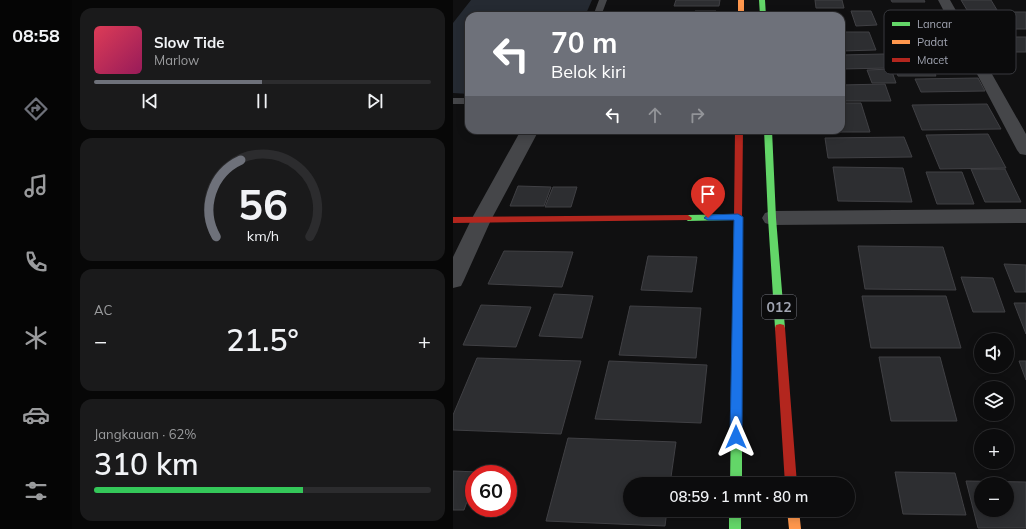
<!DOCTYPE html>
<html lang="id">
<meta charset="utf-8">
<style>
body{margin:0;font-family:Mulish,sans-serif;background:#1a1a1b;color:#f1f3f6;height:100vh;display:flex;flex-direction:column;font-size:15px;white-space:nowrap}
*{box-sizing:border-box;margin:0}
p{font-size:13px;color:#9a9b9d}
.icon{flex:none;width:22px;height:22px;fill:none;stroke:currentColor;stroke-width:2;stroke-linecap:round;stroke-linejoin:round}
.map{position:relative;flex:1;overflow:hidden}
.drawer{display:flex;flex-direction:column;gap:8px;padding:8px;background:#070707;width:381px}
.drawer>*{flex:none}
.banner{position:absolute;left:12px;top:12px;width:380px;height:122px;border-radius:12px;box-shadow:0 2px 10px #0003,0 0 0 1px #2c2c2e;background:#6e717a;color:#fff;overflow:hidden}
.controls{position:absolute;left:521px;top:333px;display:grid;gap:8px}
.controls a{display:grid;place-items:center;width:40px;height:40px;border-radius:50%;background:#0c0c0d;box-shadow:0 2px 10px #0003,0 0 0 1px #2c2c2e;font-size:20px}
.speed{position:absolute;left:12px;top:465px;display:flex;gap:8px;font-size:20px;font-weight:700;text-align:center}
.speed>*{display:grid;place-content:center;width:52px;height:52px;border-radius:50%;background:#0c0c0d;box-shadow:0 2px 10px #0003,0 0 0 1px #2c2c2e;line-height:1}
.speed .limit{border:6px solid #d22;background:#fff;color:#111}
.pin{position:absolute;display:grid;place-items:center;width:34px;height:34px;color:#fff;margin:-41px -17px;border-radius:50% 50% 50% 0;rotate:-45deg;box-shadow:0 0 4px #0007}
.pin .icon{rotate:45deg}
.me{position:absolute;width:44px;margin:-22px;rotate:0deg;stroke-linejoin:round;filter:drop-shadow(0 0 3px #0008)}
.turn{display:flex;align-items:center;gap:14px;height:84px;padding:0 20px;font-size:18px}
.turn .icon{width:52px;height:52px;stroke-width:2.5}
.turn b{display:block;font-size:28px;line-height:34px}
.lanes{display:flex;align-items:center;height:38px;padding:0 20px;background:#0003;justify-content:center;gap:20px;direction:ltr}
.lanes .off{opacity:.35}
.big{font-size:30px;font-weight:600;line-height:1.1}
.drawer .card{flex:1;display:flex;flex-direction:column;justify-content:center;gap:6px;min-width:0;padding:0 14px;border-radius:12px;background:#1a1a1b}
.drawer .dial{align-items:center;gap:0}
.dial svg{height:104px;overflow:visible;fill:none;stroke:#2c2c2e;stroke-width:7;stroke-linecap:round;text-anchor:middle}
.dial text{fill:#f1f3f6;stroke:none}
.song{display:flex;align-items:center;gap:12px}
.cover{width:48px;height:48px;border-radius:6px;background:linear-gradient(135deg,hsl(350 70% 55%),hsl(330 70% 35%))}
.played{height:4px;border-radius:2px;background:linear-gradient(90deg,#6e717a 50%,#2c2c2e 50%)}
.keys{display:flex;justify-content:space-around;direction:ltr}
.heat{display:flex;justify-content:space-between;align-items:center;font-size:22px;direction:ltr}
.charge{height:6px;border-radius:3px;background:linear-gradient(90deg,#34c759 62%,#2c2c2e 0)}
.trip{position:absolute;left:170px;top:477px;width:232px;height:40px;border-radius:20px;background:#0c0c0d;box-shadow:0 2px 10px #0003,0 0 0 1px #2c2c2e;font-weight:600;line-height:40px;text-align:center}
main{display:flex;flex:1;min-height:0}
.tab-bar{display:flex;flex-direction:column;width:72px;justify-content:space-around;align-items:center;background:#050505;color:#9a9b9d}
.tab-bar .icon{width:28px;height:28px}
.tab-bar .selected{color:#6e717a}
.tab-bar b{font-size:18px;color:#f1f3f6}
.map>svg:first-child{display:block}
</style>
<main>
<nav class="tab-bar">
<b>08:58</b>
<svg class="icon selected" aria-label="directions" viewBox="0 0 24 24"><path d="M12 3l9 9-9 9-9-9zM9 14v-3h6M13 9l2 2-2 2"/></svg>
<svg class="icon" aria-label="music" viewBox="0 0 24 24"><path d="M9 18V5l10-2v13"/><circle cx="6" cy="18" r="3"/><circle cx="16" cy="16" r="3"/></svg>
<svg class="icon" aria-label="phone" viewBox="0 0 24 24"><path d="M5 4h4l2 5-3 2q2 4 5 5l2-3 5 2v4C11 20 4 13 5 4z"/></svg>
<svg class="icon" aria-label="climate" viewBox="0 0 24 24"><path d="M12 3v18M4 7l16 10M4 17L20 7"/></svg>
<svg class="icon" aria-label="car" viewBox="0 0 24 24"><path d="M5 17H2v-5l4-1 3-4h7l3 4 3 1v5h-3M9 17h6M6 11h13"/><circle cx="7" cy="17" r="2"/><circle cx="17" cy="17" r="2"/></svg>
<svg class="icon" aria-label="filters" viewBox="0 0 24 24"><path d="M4 7h16M4 17h16"/><circle cx="9" cy="7" r="2"/><circle cx="15" cy="17" r="2"/></svg>
</nav>
<section class="drawer">
<div class="card">
<div class="song"><i class="cover"></i><div><b>Slow Tide</b><p>Marlow</p></div></div>
<div class="played"></div>
<div class="keys"><svg class="icon" aria-label="previous" viewBox="0 0 24 24"><path d="M18 5L8 12l10 7zM5 5v14"/></svg><svg class="icon" aria-label="pause" viewBox="0 0 24 24"><path d="M8 5v14M16 5v14"/></svg><svg class="icon" aria-label="next" viewBox="0 0 24 24"><path d="M6 5l10 7-10 7zM19 5v14"/></svg></div>
</div>
<div class="card dial"><svg viewBox="0 0 100 80">
<path d="M14 69A42 42 0 1 1 86 69"/>
<path d="M14 69A42 42 0 0 1 33 10" stroke="#6e717a"/>
<text x="50" y="56" font-size="32" font-weight="700">56</text>
<text x="50" y="72" font-size="11">km/h</text>
</svg></div>
<div class="card"><p>AC</p>
<div class="heat"><a>−</a><b class="big">21.5°</b><a>+</a></div>
</div>
<div class="card"><p>Jangkauan · 62%</p><b class="big">310 km</b><div class="charge"></div></div>
</section>
<div class="map">
<svg width="573" height="529" viewBox="0 0 573 529">
<rect width="100%" height="100%" fill="#101011"/>
<path fill="#252a32" d="M 18,0 L 139,0 L 132,16 L 16,16 L 16,94 L 0,93 L 0,23 Z"/>
<path fill="#2d2e31" stroke="#404044" fill-rule="evenodd" d="M 223,0 L 267,0 L 266,6 L 221,6 Z
M 362,0 L 389,0 L 391,8 L 363,8 Z
M 438,0 L 471,0 L 472,2 L 439,2 Z
M 508,0 L 538,0 L 544,10 L 514,10 Z
M 242,11 L 263,11 L 262,16 L 241,16 Z
M 398,11 L 418,11 L 424,25 L 403,26 Z
M 528,12 L 573,12 L 573,29 L 539,29 Z
M 388,32 L 416,32 L 423,50 L 388,51 Z
M 542,37 L 573,37 L 573,52 L 551,52 Z
M 435,51 L 470,51 L 483,76 L 445,76 Z
M 431,54 L 436,68 L 388,69 L 388,55 Z
M 438,69 L 443,83 L 419,83 L 414,70 Z
M 525,78 L 532,91 L 468,92 L 462,79 Z
M 432,84 L 438,101 L 388,101 L 388,85 Z
M 388,103 L 408,103 L 417,132 L 371,132 L 371,130 L 388,130 Z
M 534,104 L 548,129 L 469,130 L 459,105 Z
M 187,130 L 254,130 L 254,132 L 187,132 Z
M 535,134 L 553,168 L 487,169 L 473,135 Z
M 451,137 L 459,157 L 375,158 L 372,138 Z
M 380,167 L 450,168 L 459,202 L 385,201 Z
M 518,169 L 552,169 L 568,202 L 532,202 Z
M 473,172 L 509,172 L 521,204 L 484,204 Z
M 65,186 L 98,187 L 91,206 L 57,206 Z
M 100,187 L 124,187 L 118,207 L 92,207 Z
M 405,246 L 490,247 L 503,290 L 412,289 Z
M 51,251 L 120,252 L 109,287 L 35,284 Z
M 195,256 L 244,257 L 239,292 L 188,290 Z
M 551,264 L 573,265 L 573,292 L 562,292 Z
M 508,277 L 540,278 L 552,312 L 520,312 Z
M 101,294 L 140,296 L 129,338 L 86,336 Z
M 409,296 L 493,296 L 508,348 L 418,348 Z
M 561,303 L 573,303 L 573,334 Z
M 28,305 L 78,307 L 63,347 L 10,345 Z
M 177,306 L 248,308 L 243,358 L 166,355 Z
M 426,357 L 487,357 L 504,421 L 438,421 Z
M 24,358 L 128,361 L 108,434 L 0,430 L 0,415 Z
M 156,361 L 254,365 L 248,423 L 142,419 Z
M 566,361 L 573,361 L 573,380 Z
M 115,438 L 223,442 L 217,484 L 177,484 L 177,510 L 214,510 L 212,526 L 93,521 Z
M 0,471 L 25,472 L 24,474 L 21,474 L 21,482 L 11,510 L 0,510 Z
M 442,472 L 502,473 L 513,515 L 450,514 Z
M 513,481 L 573,482 L 573,528 L 525,528 ZM 528,484 L 554,484 L 554,510 L 528,510 Z"/>
<g fill="none" stroke-linecap="round" stroke-linejoin="round">
<path fill="#454649" fill-rule="evenodd" d="M 146,0 L 154,0 L 148,16 L 140,16 Z
M 0,98 L 16,98 L 16,104 L 0,104 Z"/>
<path fill="#454649" fill-rule="evenodd" d="M 485,0 L 497,0 L 573,134 L 573,155 L 567,154 L 564,150 Z
M 68,130 L 86,130 L 38,220 L 11,280 L 8,286 L 0,288 L 0,257 L 18,220 Z
M 573,209 L 573,223 L 319,225 L 312,223 L 309,218 L 312,213 L 319,211 Z"/>
<path fill="#63d668" fill-rule="evenodd" d="M 306,0 L 312,0 L 313,16 L 307,16 Z
M 311,130 L 319,130 L 323,218 L 332,328 L 331,331 L 327,332 L 323,331 L 322,328 L 315,218 Z
M 285,214 L 289,217 L 289,484 L 277,484 L 281,220 L 235,221 L 231,218 L 235,215 Z
M 276,510 L 288,510 L 288,529 L 276,529 Z"/>
<path fill="#ff974d" fill-rule="evenodd" d="M 285,0 L 291,0 L 291,16 L 285,16 Z
M 334,510 L 346,510 L 348,529 L 336,529 Z"/>
<path fill="#b3261e" fill-rule="evenodd" d="M 282,130 L 290,130 L 289,218 L 285,221 L 281,218 Z
M 235,215 L 239,218 L 238,220 L 0,223 L 0,217 Z
M 327,324 L 331,325 L 332,328 L 344,484 L 332,484 L 322,328 L 323,325 Z"/>
</g>
<path fill="#1a73e8" stroke="#114b97" d="M 285,214 L 290,217 L 289,437 L 287,441 L 283,442 L 279,441 L 277,437 L 281,220 L 255,220 L 251,218 L 255,215 Z"/>
<g text-anchor="middle" stroke-width="4" stroke-linejoin="round" paint-order="stroke">
<rect fill="#0b0b0c" stroke="#747780" stroke-width="1" x="309" y="295" width="34" height="24" rx="3"/>
<g font-size="14" font-weight="bold" fill="#a1a5b2">
<text x="326" y="312">012</text>
</g>
</g>
<rect x="431" y="10" width="132" height="64" rx="6" fill="#0b0b0c" stroke="#38393e" stroke-width="1"/>
<rect x="439" y="22" width="18" height="4" fill="#63d668"/>
<rect x="439" y="40" width="18" height="4" fill="#ff974d"/>
<rect x="439" y="58" width="18" height="4" fill="#b3261e"/>
<g font-size="11" fill="#a1a5b2">
<text x="464" y="28">Lancar</text>
<text x="464" y="46">Padat</text>
<text x="464" y="64">Macet</text>
</g>
</svg>
<div class="controls">
<a><svg class="icon" aria-label="sound" viewBox="0 0 24 24"><path d="M4 9h4l5-4v14l-5-4H4zM17 9q2 3 0 6"/></svg></a>
<a><svg class="icon" aria-label="layers" viewBox="0 0 24 24"><path d="M12 4l9 5-9 5-9-5zM3 14l9 5 9-5"/></svg></a>
<a>+</a>
<a>−</a>
</div>
<div class="speed"><div class="limit">60</div></div>
<div class="pin" style="left:255px;top:218px;background:#d93025"><svg class="icon" aria-label="arrive" viewBox="0 0 24 24"><path d="M6 21V4h12l-3 4 3 4H6"/></svg></div>
<svg class="me" style="left:283px;top:437px" viewBox="-20 -20 40 40"><path d="M0-17L14 15 0 8-14 15z" fill="#1a73e8" stroke="#fff" stroke-width="4"/></svg>
<div class="trip">08:59 · 1 mnt · 80 m</div>
<div class="banner">
<div class="turn"><svg class="icon" aria-label="left" viewBox="0 0 24 24"><path d="M17 20v-9H6M10 6l-5 5 5 5"/></svg><div><b>70 m</b>Belok kiri</div></div>
<div class="lanes"><svg class="icon" aria-label="left" viewBox="0 0 24 24"><path d="M17 20v-9H6M10 6l-5 5 5 5"/></svg><svg class="icon off" aria-label="ahead" viewBox="0 0 24 24"><path d="M12 20V5M6 11l6-6 6 6"/></svg><svg class="icon off" aria-label="right" viewBox="0 0 24 24"><path d="M7 20v-9h11M14 6l5 5-5 5"/></svg></div>
</div>
</div>
</main>
